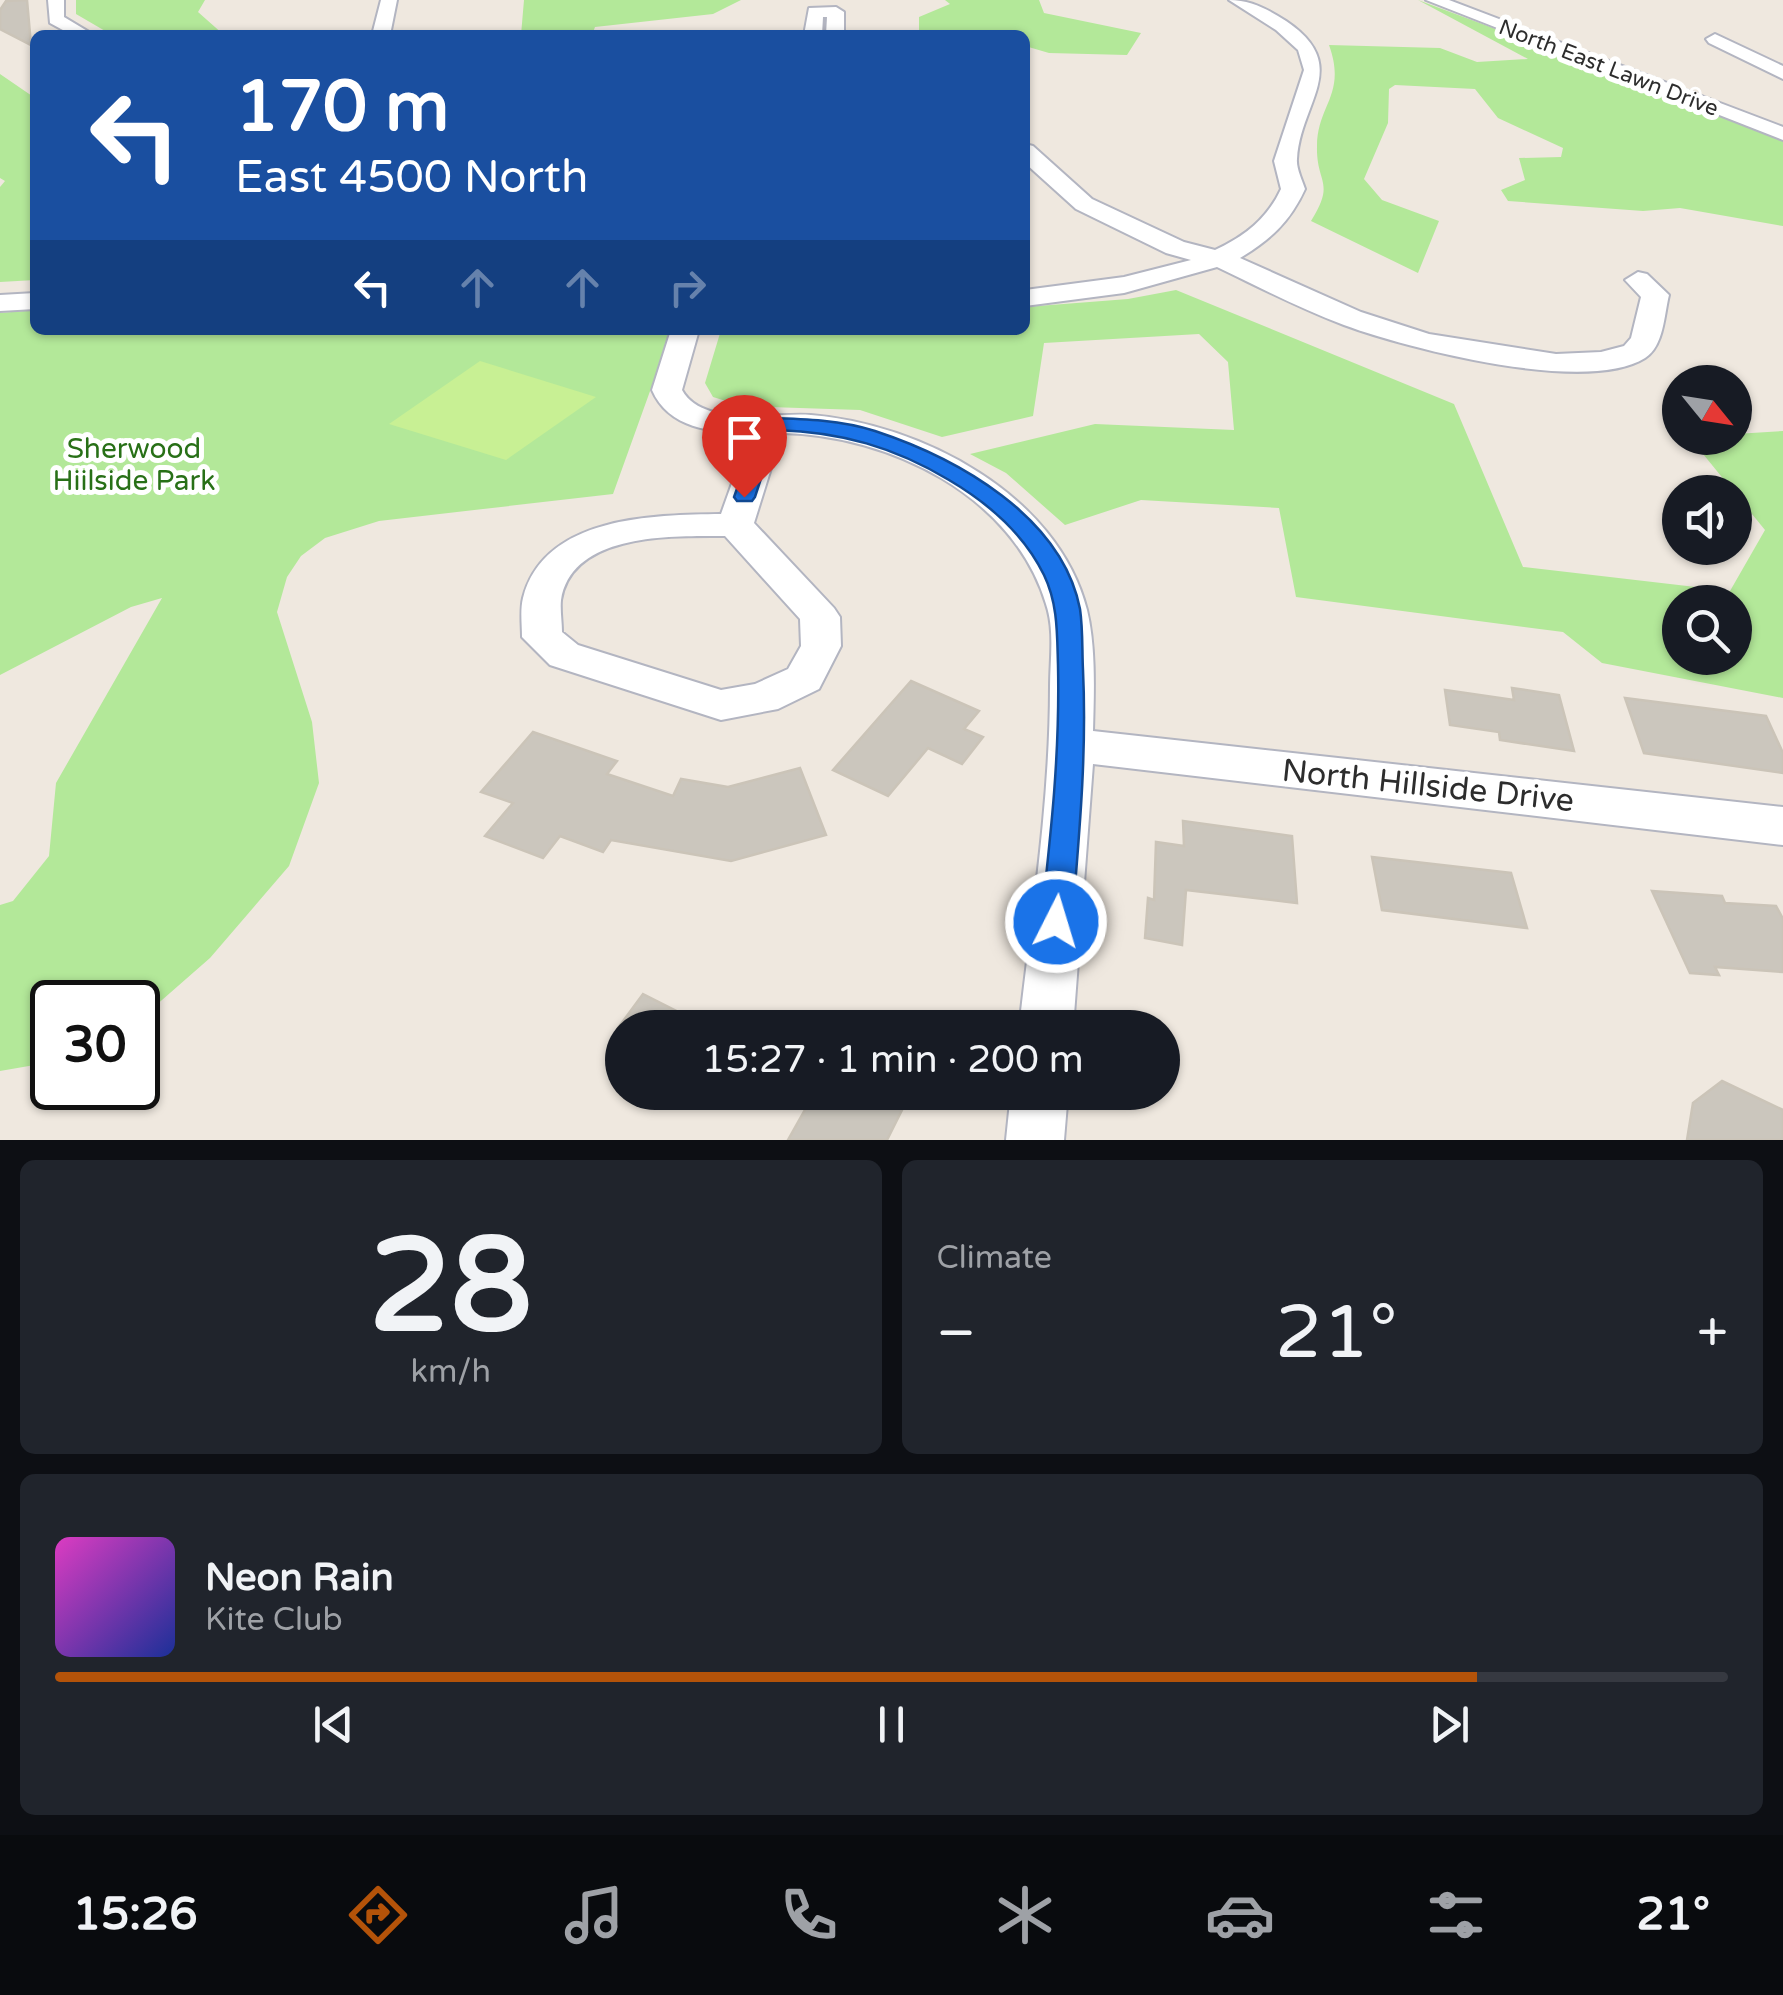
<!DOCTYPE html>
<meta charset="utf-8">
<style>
body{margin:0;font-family:"Varela Round",sans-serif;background:#20242c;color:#f1f3f6;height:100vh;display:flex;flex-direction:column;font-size:38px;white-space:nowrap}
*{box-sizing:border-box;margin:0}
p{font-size:32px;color:#9ea1a6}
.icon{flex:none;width:55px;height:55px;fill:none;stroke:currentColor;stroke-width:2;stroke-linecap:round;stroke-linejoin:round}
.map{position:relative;height:1140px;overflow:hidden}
.drawer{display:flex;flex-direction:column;gap:20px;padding:20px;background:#0d0f14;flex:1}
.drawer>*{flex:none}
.hud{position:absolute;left:30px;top:30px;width:1000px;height:305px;border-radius:15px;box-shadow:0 2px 8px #0004;background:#1a4fa0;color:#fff;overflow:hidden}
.needle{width:65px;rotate:120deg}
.buttons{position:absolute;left:1662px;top:365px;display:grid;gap:20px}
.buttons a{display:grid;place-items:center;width:90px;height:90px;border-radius:50%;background:#171b24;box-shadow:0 2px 8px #0004;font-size:50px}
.speed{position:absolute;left:30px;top:980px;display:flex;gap:20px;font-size:50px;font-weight:700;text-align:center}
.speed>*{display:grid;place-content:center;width:130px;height:130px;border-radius:50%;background:#171b24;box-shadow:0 2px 8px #0004;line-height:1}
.speed .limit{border:5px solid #111;border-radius:15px;background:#fff;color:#111}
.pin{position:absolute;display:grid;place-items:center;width:85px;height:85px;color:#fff;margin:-102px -42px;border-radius:50% 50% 50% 0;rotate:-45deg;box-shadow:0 0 10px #0007}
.pin .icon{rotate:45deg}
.me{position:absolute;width:110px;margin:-55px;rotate:5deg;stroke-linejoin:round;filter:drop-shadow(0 0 8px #0008)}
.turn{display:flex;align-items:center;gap:35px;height:210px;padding:0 40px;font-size:45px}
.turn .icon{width:130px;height:130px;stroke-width:2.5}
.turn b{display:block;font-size:70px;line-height:85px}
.lanes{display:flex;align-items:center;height:95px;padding:0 40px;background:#0003;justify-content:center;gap:50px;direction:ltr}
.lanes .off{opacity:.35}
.big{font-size:75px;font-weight:600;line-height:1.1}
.drawer .card{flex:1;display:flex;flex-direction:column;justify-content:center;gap:15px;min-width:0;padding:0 35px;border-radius:15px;background:#20242c}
.drawer .dial{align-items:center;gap:0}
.dial b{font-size:130px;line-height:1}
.song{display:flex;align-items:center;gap:30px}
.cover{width:120px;height:120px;border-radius:15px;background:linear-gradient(135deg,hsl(310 70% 55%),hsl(230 70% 35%))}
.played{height:10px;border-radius:5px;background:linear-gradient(90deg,#b45309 85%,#363941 85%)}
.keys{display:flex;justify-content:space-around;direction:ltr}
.heat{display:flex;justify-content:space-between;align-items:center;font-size:55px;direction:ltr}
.drawer .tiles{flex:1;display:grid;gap:20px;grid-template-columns:1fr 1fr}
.card:last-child{grid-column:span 2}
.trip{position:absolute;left:605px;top:1010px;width:575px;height:100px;border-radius:50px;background:#171b24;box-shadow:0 2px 8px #0004;font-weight:600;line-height:100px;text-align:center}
.tabs{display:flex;height:160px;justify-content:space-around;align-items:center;background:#090b0e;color:#9ea1a6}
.tabs .icon{width:70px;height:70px}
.tabs .on{color:#b45309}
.tabs b{font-size:45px;color:#f1f3f6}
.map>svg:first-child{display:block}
</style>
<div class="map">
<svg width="1783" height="1140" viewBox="0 0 1783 1140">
<rect width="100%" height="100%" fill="#efe8df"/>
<path fill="#b3e899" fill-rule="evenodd" d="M 76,0 L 205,0 L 198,12 L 224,35 L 112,35 L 76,14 Z
M 524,0 L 741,0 L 713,14 L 595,27 L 592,35 L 521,35 Z
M 945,0 L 1039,0 L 1044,13 L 1141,33 L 1127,55 L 1049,53 L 1025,46 L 1025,35 L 919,35 L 919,17 L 950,4 Z
M 1418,0 L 1783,136 L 1783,226 L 1680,208 L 1643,211 L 1508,201 L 1501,190 L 1525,180 L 1519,158 L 1561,157 L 1563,148 L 1498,118 L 1475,89 L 1395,85 L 1389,89 L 1388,123 L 1364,179 L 1382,200 L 1439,221 L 1418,273 L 1311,221 C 1336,181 1316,184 1317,146 C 1317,105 1347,95 1329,45 L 1440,48 L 1477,62 L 1528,59 Z
M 0,74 L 35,98 L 35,280 L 0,282 L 0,187 L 5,181 L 0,178 Z
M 1176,290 L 1454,404 L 1523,567 L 1730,591 L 1765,530 L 1690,438 L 1735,438 L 1735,434 L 1783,431 L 1783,698 L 1602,663 L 1563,632 L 1296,597 L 1279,508 L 1141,500 L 1065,525 L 1006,473 L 970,454 L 1095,424 L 1234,430 L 1228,362 L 1199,334 L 1044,343 L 1033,416 L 942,437 L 860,410 L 742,406 L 713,397 L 705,383 L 721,330 L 1025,330 L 1025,307 L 1128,299 ZM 1680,602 L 1735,602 L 1735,658 L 1680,658 Z
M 35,310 L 35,330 L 672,330 L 613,494 L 379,521 L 325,538 L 301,556 L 287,577 L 277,612 L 312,722 L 319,783 L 289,866 L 210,958 L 138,1021 L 138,1002 L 52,1002 L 52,1062 L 0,1071 L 0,905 L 13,901 L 49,856 L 56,783 L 162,598 L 131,607 L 0,675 L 0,313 Z"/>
<path fill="#c8f094" d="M 480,361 L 596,397 L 506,460 L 389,424 Z"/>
<path fill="#cbc6bd" stroke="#cbc4b8" stroke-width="2.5" d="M 27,0 L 31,45 L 0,29 L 0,10 L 6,1 Z
M 911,681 L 979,711 L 964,729 L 983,737 L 962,764 L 928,748 L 888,796 L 833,770 Z
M 1512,688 L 1559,695 L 1574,751 L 1500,740 L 1499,732 L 1450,725 L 1445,690 L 1514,700 Z
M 1625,698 L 1766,716 L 1783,753 L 1783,773 L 1644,753 Z
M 533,732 L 617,761 L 607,774 L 673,796 L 681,779 L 728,787 L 800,768 L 826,835 L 731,861 L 611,840 L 603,852 L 560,836 L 543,858 L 485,836 L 513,803 L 481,792 Z
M 1183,821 L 1292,836 L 1297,903 L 1186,890 L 1182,945 L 1145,938 L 1148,898 L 1154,900 L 1156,842 L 1184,846 Z
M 1372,857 L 1511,873 L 1527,928 L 1382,910 Z
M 1652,891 L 1722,896 L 1725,903 L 1776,906 L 1783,919 L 1783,972 L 1715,967 L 1719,975 L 1690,973 Z
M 643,994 L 710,1028 L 618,1028 Z
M 1722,1081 L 1783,1110 L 1783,1140 L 1687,1140 L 1693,1103 Z
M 815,1092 L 911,1092 L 887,1140 L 788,1140 Z"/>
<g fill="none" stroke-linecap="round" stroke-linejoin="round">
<defs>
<path id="minor" d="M 48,0 L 64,0 L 64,17 L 94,35 L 72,35 L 50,23 Z
M 381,0 L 397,0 L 390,35 L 372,35 Z
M 1229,0 C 1251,0 1267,9 1286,21 C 1353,66 1300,102 1297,159 C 1296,168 1302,180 1305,189 C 1290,222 1270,240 1240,258 L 1361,312 L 1429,334 L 1556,354 L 1601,352 L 1624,346 L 1631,338 L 1641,297 L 1625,280 L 1638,272 L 1647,274 L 1669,295 C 1664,315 1664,346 1645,358 C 1586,395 1406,348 1344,325 C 1301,309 1259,287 1217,267 L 1124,293 L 1025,306 L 1025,290 L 1124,277 L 1191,260 L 1166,253 L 1076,209 L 1025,163 L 1025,144 L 1033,146 L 1092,199 L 1184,242 L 1215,250 C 1245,236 1267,219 1281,189 L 1274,161 L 1304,70 L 1298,50 L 1276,30 Z
M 1426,0 L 1449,0 L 1783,127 L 1783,140 Z
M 836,7 L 844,12 L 844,35 L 826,35 L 827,17 L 823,17 L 822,35 L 804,35 L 809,8 Z
M 1715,34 L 1783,66 L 1783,79 L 1709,43 L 1706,39 Z
M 35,293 L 35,309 L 0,311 L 0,295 Z
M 671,330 L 699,330 L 682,390 C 703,428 775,412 811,415 C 921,424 1057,494 1087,610 C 1096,647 1094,693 1093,731 L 1783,807 L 1783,845 L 1093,764 L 1073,1028 L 1019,1028 C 1032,914 1050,801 1050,687 C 1050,660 1055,630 1046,604 C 1013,495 889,435 782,433 L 754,523 L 834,608 L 840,617 L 841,646 L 819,689 L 778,709 L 721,720 L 550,665 L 522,637 C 522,625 520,610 523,598 C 544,516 653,515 721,514 L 750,433 C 711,432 669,429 652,390 ZM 725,536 L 800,619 L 801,646 L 788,669 L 755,684 L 721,690 L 578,645 L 562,632 C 562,622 560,610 561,600 C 572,532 674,536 725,536 Z
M 1011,1092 L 1068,1092 L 1064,1140 L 1006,1140 Z"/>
</defs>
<use href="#minor" stroke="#b3b5c1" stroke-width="4"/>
<use href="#minor" fill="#fff" fill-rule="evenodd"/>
</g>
<path fill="#1a73e8" stroke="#114b97" stroke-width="2.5" d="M 769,418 C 805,419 841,420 875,431 C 957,458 1062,516 1080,609 C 1083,629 1082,651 1083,670 C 1087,755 1079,837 1072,922 L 1067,931 L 1056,935 L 1046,931 L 1041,922 C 1051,833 1060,754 1058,665 C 1057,634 1058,604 1044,575 C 1024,534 988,503 949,480 C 894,447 841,432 777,430 L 755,497 L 752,501 L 737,501 L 734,497 L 760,424 Z"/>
<g text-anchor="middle" stroke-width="10" stroke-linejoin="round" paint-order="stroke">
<g font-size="22" fill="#2d2d2d" stroke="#fff">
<text transform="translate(1609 67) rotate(21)" y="8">North East Lawn Drive</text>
</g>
<g font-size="28" fill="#287017" stroke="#fff">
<text x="134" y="458">Sherwood<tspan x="134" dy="32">Hiilside Park</tspan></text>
</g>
<g font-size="32" fill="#2d2d2d" stroke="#fff">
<text transform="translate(1428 785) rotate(6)" y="11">North Hillside Drive</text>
</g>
</g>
</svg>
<div class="buttons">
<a><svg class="needle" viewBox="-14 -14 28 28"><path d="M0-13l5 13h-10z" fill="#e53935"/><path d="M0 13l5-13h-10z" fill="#9ea1a6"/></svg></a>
<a><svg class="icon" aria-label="sound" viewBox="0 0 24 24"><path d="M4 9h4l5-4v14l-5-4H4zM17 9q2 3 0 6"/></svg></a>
<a><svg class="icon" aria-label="search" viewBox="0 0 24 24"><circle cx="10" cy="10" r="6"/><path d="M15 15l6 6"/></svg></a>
</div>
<div class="speed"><div class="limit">30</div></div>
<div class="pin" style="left:744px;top:497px;background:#d93025"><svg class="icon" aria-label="arrive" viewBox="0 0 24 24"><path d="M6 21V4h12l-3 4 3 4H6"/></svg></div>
<svg class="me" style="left:1056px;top:922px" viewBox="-20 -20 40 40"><circle r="17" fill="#1a73e8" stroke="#fff" stroke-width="3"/><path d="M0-11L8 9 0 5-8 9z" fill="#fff"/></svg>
<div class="trip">15:27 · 1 min · 200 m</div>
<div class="hud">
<div class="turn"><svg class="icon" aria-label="left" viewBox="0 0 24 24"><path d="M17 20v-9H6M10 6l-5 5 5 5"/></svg><div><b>170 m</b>East 4500 North</div></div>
<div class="lanes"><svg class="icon" aria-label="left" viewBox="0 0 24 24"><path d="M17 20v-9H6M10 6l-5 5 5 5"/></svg><svg class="icon off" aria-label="ahead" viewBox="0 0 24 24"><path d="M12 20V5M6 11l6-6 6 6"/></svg><svg class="icon off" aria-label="ahead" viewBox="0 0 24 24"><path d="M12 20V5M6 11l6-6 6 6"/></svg><svg class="icon off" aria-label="right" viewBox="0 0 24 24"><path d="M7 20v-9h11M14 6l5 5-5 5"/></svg></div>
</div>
</div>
<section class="drawer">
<div class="tiles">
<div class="card dial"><b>28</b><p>km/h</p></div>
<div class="card"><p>Climate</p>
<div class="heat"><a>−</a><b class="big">21°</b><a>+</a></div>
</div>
<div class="card">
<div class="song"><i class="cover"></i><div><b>Neon Rain</b><p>Kite Club</p></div></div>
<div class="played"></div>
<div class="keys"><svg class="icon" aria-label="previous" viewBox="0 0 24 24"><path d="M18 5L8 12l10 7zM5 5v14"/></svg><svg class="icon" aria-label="pause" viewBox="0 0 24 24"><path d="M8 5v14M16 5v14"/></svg><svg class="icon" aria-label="next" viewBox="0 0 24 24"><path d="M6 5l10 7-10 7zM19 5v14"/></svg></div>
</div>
</div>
</section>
<nav class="tabs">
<b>15:26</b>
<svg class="icon on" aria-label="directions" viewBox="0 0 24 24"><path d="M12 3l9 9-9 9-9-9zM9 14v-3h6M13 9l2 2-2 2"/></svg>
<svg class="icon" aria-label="music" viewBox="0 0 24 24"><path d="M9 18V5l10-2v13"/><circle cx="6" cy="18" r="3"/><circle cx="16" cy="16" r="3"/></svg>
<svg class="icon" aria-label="phone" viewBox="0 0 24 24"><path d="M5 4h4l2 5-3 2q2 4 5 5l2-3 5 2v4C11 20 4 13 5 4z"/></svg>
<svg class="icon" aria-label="climate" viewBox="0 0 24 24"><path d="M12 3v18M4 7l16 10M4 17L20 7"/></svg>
<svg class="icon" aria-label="car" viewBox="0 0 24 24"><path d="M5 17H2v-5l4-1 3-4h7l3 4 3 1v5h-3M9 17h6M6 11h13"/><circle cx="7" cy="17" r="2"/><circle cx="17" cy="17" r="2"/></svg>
<svg class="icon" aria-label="filters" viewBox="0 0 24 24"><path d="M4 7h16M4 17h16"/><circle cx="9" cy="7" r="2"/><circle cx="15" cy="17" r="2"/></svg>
<b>21°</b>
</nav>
